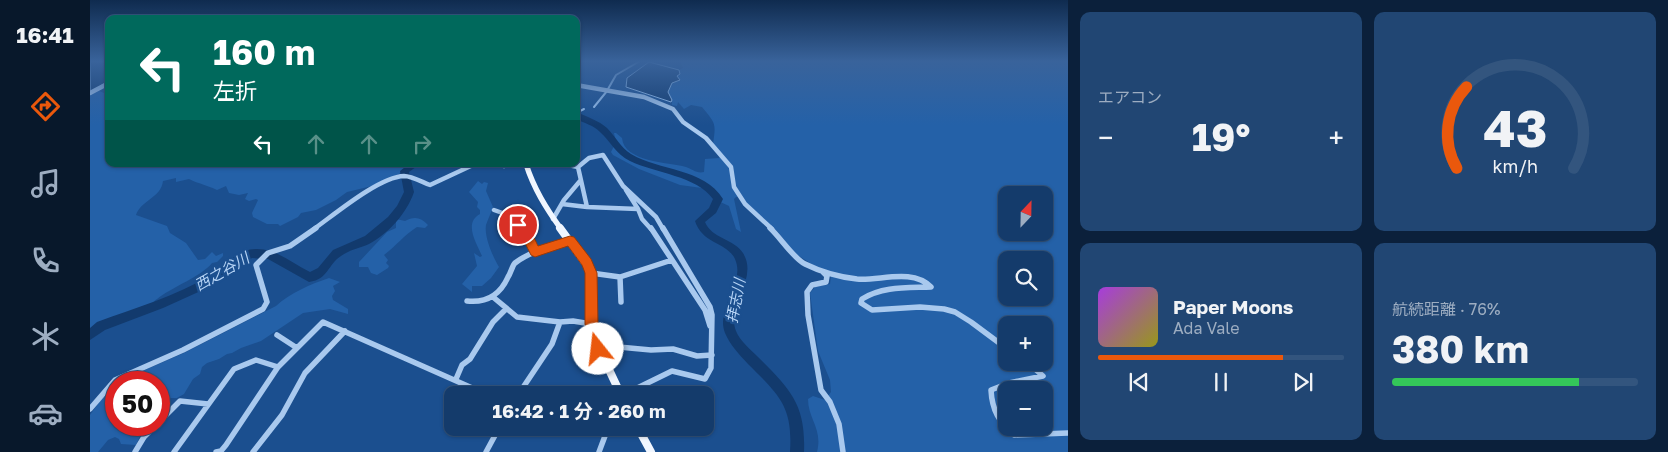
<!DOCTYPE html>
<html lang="ja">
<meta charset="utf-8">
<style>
body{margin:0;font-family:"Golos Text","Noto Sans JP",sans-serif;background:#214673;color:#f1f3f6;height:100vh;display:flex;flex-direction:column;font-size:19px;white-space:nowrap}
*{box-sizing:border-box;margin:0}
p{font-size:16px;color:#9dadc1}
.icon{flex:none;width:28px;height:28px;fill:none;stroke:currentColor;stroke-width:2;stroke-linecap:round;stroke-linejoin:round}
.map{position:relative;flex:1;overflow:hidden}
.side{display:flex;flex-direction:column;gap:12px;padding:12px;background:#0b203b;width:600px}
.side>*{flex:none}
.banner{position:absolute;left:15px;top:15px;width:475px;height:152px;border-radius:10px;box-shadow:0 1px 4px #0004,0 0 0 1px #33557e;background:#00695c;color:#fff;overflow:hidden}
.needle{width:32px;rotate:22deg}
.buttons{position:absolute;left:908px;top:186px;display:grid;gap:10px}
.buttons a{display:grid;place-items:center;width:55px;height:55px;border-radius:10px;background:#143b6b;box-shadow:0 1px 4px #0004,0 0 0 1px #33557e;font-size:25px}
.speed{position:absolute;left:15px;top:371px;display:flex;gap:10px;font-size:25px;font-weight:700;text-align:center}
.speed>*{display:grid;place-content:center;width:65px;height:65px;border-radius:50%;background:#143b6b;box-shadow:0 1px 4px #0004,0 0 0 1px #33557e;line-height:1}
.speed .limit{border:8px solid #d22;background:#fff;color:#111}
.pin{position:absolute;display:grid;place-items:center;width:42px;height:42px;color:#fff;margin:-21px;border:2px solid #fff;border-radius:50%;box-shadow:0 1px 5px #0007}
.me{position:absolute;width:55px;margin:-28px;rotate:344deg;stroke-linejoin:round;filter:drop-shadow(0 0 4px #0008)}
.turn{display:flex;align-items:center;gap:18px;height:105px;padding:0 25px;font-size:22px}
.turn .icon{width:65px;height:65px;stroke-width:2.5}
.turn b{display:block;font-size:35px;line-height:42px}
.lanes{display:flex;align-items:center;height:48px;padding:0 25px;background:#0003;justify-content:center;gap:25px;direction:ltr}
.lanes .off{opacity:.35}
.big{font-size:38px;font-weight:700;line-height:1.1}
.side .card{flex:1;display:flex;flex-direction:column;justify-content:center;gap:8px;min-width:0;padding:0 18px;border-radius:10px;background:#214673}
.side .dial{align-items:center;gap:0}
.dial svg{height:130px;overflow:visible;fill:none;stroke:#33557e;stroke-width:7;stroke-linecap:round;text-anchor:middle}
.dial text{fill:#f1f3f6;stroke:none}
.song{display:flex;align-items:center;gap:15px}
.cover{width:60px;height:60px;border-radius:8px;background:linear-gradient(135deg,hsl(280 70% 55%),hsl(60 70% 35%))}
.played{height:5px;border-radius:2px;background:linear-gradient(90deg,#ea580c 75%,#33557e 75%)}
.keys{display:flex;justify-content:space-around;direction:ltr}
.heat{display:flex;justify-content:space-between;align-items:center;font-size:28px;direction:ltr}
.charge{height:8px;border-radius:4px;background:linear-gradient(90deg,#34c759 76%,#33557e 0)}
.side .tiles{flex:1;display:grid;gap:12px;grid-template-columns:repeat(2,1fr)}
.trip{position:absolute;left:354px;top:386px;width:270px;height:50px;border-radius:10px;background:#143b6b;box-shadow:0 1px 4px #0004,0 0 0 1px #33557e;font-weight:700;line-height:50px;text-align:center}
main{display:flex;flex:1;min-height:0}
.menu{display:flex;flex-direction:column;width:90px;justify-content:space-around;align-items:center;background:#08182b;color:#9dadc1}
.menu .icon{width:35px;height:35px}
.menu .selected{color:#ea580c}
.menu b{font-size:22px;color:#f1f3f6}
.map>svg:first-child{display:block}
</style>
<main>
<nav class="menu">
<b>16:41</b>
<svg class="icon selected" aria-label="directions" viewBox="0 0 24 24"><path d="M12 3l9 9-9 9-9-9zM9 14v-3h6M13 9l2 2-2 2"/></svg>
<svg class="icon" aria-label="music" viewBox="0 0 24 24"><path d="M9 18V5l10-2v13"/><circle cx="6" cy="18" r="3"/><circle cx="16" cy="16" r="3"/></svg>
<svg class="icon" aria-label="phone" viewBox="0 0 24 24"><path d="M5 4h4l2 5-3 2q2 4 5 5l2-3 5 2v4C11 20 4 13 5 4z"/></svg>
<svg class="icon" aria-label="climate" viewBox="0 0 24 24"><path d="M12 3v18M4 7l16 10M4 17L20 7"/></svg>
<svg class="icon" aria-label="car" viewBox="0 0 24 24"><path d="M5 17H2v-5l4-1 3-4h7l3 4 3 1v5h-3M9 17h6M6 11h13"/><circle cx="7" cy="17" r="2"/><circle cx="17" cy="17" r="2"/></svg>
</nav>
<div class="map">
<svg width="978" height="452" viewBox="0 0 978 452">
<rect width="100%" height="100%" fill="#1b4f8f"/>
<path fill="#2461a8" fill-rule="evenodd" d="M 590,61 L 978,61 L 978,452 L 727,452 C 733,429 718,419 718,399 L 723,396 L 735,400 L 741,392 L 740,380 L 728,351 L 720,293 L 725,287 L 740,284 L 741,276 L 704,253 L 688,232 L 656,203 L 651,196 L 646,197 L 644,199 L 651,232 L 646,229 L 639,206 L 624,199 L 619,192 L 612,188 L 590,185 L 549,169 L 523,155 L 521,152 L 526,142 L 524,133 L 526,133 L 532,138 C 534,162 578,162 596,167 C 602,169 607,174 614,172 L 615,159 L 629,158 L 631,155 L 623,144 C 626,123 626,124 612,107 L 601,105 L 594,109 L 588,102 L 587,106 L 582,105 L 582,100 L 578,92 L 582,83 L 590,80 L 587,76 L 589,70 L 593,68 ZM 916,195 L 954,195 L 954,232 L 916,232 ZM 916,260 L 954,260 L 954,298 L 916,298 ZM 916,325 L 954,325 L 954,362 L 916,362 ZM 916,390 L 954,390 L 954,428 L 916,428 Z
M 9,91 L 19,95 L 19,164 L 319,164 L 309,174 L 282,186 L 257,192 L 246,200 L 226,210 L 211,213 L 208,217 L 190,226 L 188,224 L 177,224 L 163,217 L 162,213 L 168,200 L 166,199 L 159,201 L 155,199 L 158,193 L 149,195 L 139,193 L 136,186 L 127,190 C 117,185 109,184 99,179 L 86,182 L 86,178 L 73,181 C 71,198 51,200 46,215 L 77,226 L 80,233 L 96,243 L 108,260 L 115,259 L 122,252 L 126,256 L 133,253 L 133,256 L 127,262 L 122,263 C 112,276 82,287 67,299 C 62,302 59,309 53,312 C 36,321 16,323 0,335 L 0,95 Z
M 316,180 L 320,181 L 323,191 L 306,219 L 315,221 C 324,216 331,217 338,225 L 335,228 L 327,227 C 314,235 306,246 294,255 L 298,260 L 296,263 L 299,266 L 298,268 L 287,275 L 281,273 L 278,267 L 269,267 L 269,262 L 297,232 L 306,228 L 306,221 L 302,215 C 310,200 319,200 316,180 Z
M 388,181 L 392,184 L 394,182 L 398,183 L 396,191 L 403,207 C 401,213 398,219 396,225 C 394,237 403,257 409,267 L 401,278 L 392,286 L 382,286 L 382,292 L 372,284 L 387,266 L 384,253 L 390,257 L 392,256 C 387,244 373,223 390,214 L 390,210 L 387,207 L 388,202 L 379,192 Z
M 239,278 L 250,282 L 243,286 L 245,291 L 242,296 L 243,300 L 258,309 L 258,314 L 240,309 L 213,313 L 171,341 L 151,348 L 142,353 L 137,354 L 129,359 L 117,363 L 112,367 L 110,374 L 103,379 L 94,394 L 87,398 L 78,398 L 69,405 L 69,382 L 27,382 L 94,353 L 186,306 C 200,293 221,284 239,278 Z
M 26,383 L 26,425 L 55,425 L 46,445 L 31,444 L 29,439 L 25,437 L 18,440 L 8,452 L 0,452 L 0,415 L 15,394 Z"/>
<path fill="#123a6d" stroke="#9cc4f0" d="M 0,61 L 19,61 L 19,81 L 0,92 Z
M 559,62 L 589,70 L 590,74 L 587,76 L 590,80 L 582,83 L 578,92 L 582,100 L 581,102 L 536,87 L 537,78 Z"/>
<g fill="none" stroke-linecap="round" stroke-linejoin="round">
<path stroke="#9cc4f0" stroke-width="2" d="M 518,89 L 526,75 L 550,61
M 504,107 L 517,91
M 486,113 L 494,109"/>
<path fill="#123a6d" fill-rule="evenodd" d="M 486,112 C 496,116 509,121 517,128 C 526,137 530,147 541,154 C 569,171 614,168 633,199 L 626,213 L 615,222 C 621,238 644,239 653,253 C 669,279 636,305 646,331 C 650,341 660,349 668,357 C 700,389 716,404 714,452 L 700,452 C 703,406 689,395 658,364 C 649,354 640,345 635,333 C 625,308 656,284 645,259 C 637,242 612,244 605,221 L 619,208 L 623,199 C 607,176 565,173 540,161 C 526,154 521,142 510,132 C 503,125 494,123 486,119 Z
M 319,164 L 330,164 L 319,172 L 324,192 C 317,213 298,234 279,244 C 270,248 259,250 251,256 C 237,265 239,279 219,282 L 178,259 L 162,258 L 115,289 L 73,308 L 15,330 L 0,340 L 0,328 L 7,322 C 45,308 86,296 121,275 C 136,266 148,248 167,249 C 187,249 203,264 220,272 L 228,268 L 243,250 L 275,236 L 298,217 L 307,206 L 314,192 L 310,171 Z"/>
<path stroke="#a9c9ee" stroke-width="4.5" d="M 486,85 L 554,97 L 583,109 L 593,122 L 616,138 L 641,167 L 644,187 L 655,204 L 682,229
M 0,93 L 19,83
M 407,164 L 414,166 L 420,164
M 473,164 L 488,167 L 499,158 L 513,155 L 533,186 L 566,217 L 573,229
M 488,167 L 497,207 L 548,209 L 552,219 L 561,229
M 536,190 L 548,209
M 472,204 L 497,207
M 404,210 L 418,215 L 433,229
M 463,219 L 474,200 L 490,181
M 224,229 C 245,214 289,177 314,176 C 322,176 332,182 340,185 L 385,164"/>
<path stroke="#a9c9ee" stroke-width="5.5" d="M 432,228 L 445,252
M 561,228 L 615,310 L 620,326
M 680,228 C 690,237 704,259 715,264 C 731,272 749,277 767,279 C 790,281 822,268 841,287 C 817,288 793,286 772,299 L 771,303 L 782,310 L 830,307 L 854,309 L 865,312 L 881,322 L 916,348
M 733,272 L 737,276 L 736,282 L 722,285 L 717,292 L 718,315 L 731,390 L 740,402 L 749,424 L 753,452
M 501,273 L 530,277 L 582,260
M 530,277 L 531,302
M 403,297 L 427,317 L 470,322
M 377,301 C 396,303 410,295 418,277 C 421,273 422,266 425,263 C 439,252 463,245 480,240
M 187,335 L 207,348
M 508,349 L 518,346 L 561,350 L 583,349 L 607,356 L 622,355
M 937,362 L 953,376 L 919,383 L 901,390 C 902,410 909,422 924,435 L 978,433
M 366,379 L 372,365 L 380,359 L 403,322 L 415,310
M 428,395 L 462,344 L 470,322 L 483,321 L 501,324
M 533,395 L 582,371 L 615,379 L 621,368 L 622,315 L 620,307 L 573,228
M 0,409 L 25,380 L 93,350 L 173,309 L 177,302 L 166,265 L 178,253 L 200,246 L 226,228
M 69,422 L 90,401 L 118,404
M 45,452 L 54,437 L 66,425
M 84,452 L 144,369 L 166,360 L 188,367
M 126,452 L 131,451 L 136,445 L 188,367 L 233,322 L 398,395
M 163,452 L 192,415 L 215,373 L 255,331
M 396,452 L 409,428
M 509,452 L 518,428"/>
<path stroke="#f0f6ff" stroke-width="5.5" d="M 436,164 C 444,189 456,208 471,229"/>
<path stroke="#f0f6ff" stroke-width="8" d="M 470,228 L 499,268 L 502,282 L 501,317 L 505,340 L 531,395
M 548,428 L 561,452"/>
</g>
<linearGradient id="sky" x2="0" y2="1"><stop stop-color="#0f2b4f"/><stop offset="0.49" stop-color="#39639b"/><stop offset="1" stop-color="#39639b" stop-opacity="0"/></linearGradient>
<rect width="978" height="125" fill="url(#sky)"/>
<path fill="#ea580c" stroke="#983908" d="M 428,220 L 441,231 L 448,246 L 480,236 L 484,237 L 501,259 L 507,273 L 508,324 L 515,349 L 513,353 L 508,355 L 503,353 L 495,324 L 495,273 L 492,265 L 478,246 L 445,257 L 441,255 L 432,237 L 422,225 Z"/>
<g text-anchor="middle" stroke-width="5" stroke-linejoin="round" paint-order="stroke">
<g font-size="15" font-style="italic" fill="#b5d3f5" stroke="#1b4f8f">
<text transform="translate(132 272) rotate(-30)" y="5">西之谷川</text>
<text transform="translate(646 301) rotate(-79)" y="5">拝志川</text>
</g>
</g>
</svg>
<div class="buttons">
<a><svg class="needle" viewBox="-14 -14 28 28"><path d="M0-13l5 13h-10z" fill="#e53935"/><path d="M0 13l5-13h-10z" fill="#9dadc1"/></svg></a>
<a><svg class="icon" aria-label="search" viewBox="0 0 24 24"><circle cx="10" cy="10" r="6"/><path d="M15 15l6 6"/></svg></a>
<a>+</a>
<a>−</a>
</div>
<div class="speed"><div class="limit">50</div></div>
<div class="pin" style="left:428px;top:225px;background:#d93025"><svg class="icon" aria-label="arrive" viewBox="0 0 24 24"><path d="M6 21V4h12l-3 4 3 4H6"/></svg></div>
<svg class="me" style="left:508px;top:349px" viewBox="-20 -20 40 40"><circle r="19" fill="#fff"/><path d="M0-13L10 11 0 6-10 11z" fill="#ea580c"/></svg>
<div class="trip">16:42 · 1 分 · 260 m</div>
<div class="banner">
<div class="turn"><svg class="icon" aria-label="left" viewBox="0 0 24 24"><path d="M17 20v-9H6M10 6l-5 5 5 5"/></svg><div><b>160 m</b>左折</div></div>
<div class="lanes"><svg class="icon" aria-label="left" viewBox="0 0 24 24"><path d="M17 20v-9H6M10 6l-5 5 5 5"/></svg><svg class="icon off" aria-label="ahead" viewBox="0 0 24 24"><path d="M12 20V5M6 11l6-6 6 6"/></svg><svg class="icon off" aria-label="ahead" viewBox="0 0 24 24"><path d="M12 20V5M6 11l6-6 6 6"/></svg><svg class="icon off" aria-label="right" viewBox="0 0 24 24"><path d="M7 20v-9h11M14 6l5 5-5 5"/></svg></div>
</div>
</div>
<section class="side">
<div class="tiles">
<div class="card"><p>エアコン</p>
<div class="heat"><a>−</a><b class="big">19°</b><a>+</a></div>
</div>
<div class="card dial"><svg viewBox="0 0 100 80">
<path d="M14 69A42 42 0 1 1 86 69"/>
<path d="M14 69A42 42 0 0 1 20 19" stroke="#ea580c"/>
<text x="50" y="56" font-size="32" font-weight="700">43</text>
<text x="50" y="72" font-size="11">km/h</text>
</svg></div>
<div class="card">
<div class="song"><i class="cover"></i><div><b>Paper Moons</b><p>Ada Vale</p></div></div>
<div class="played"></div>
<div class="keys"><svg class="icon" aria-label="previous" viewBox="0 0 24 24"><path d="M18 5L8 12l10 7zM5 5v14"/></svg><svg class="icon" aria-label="pause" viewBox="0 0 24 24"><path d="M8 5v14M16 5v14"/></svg><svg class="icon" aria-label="next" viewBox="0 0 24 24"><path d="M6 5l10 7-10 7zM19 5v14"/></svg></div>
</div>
<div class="card"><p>航続距離 · 76%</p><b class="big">380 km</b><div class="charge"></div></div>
</div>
</section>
</main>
